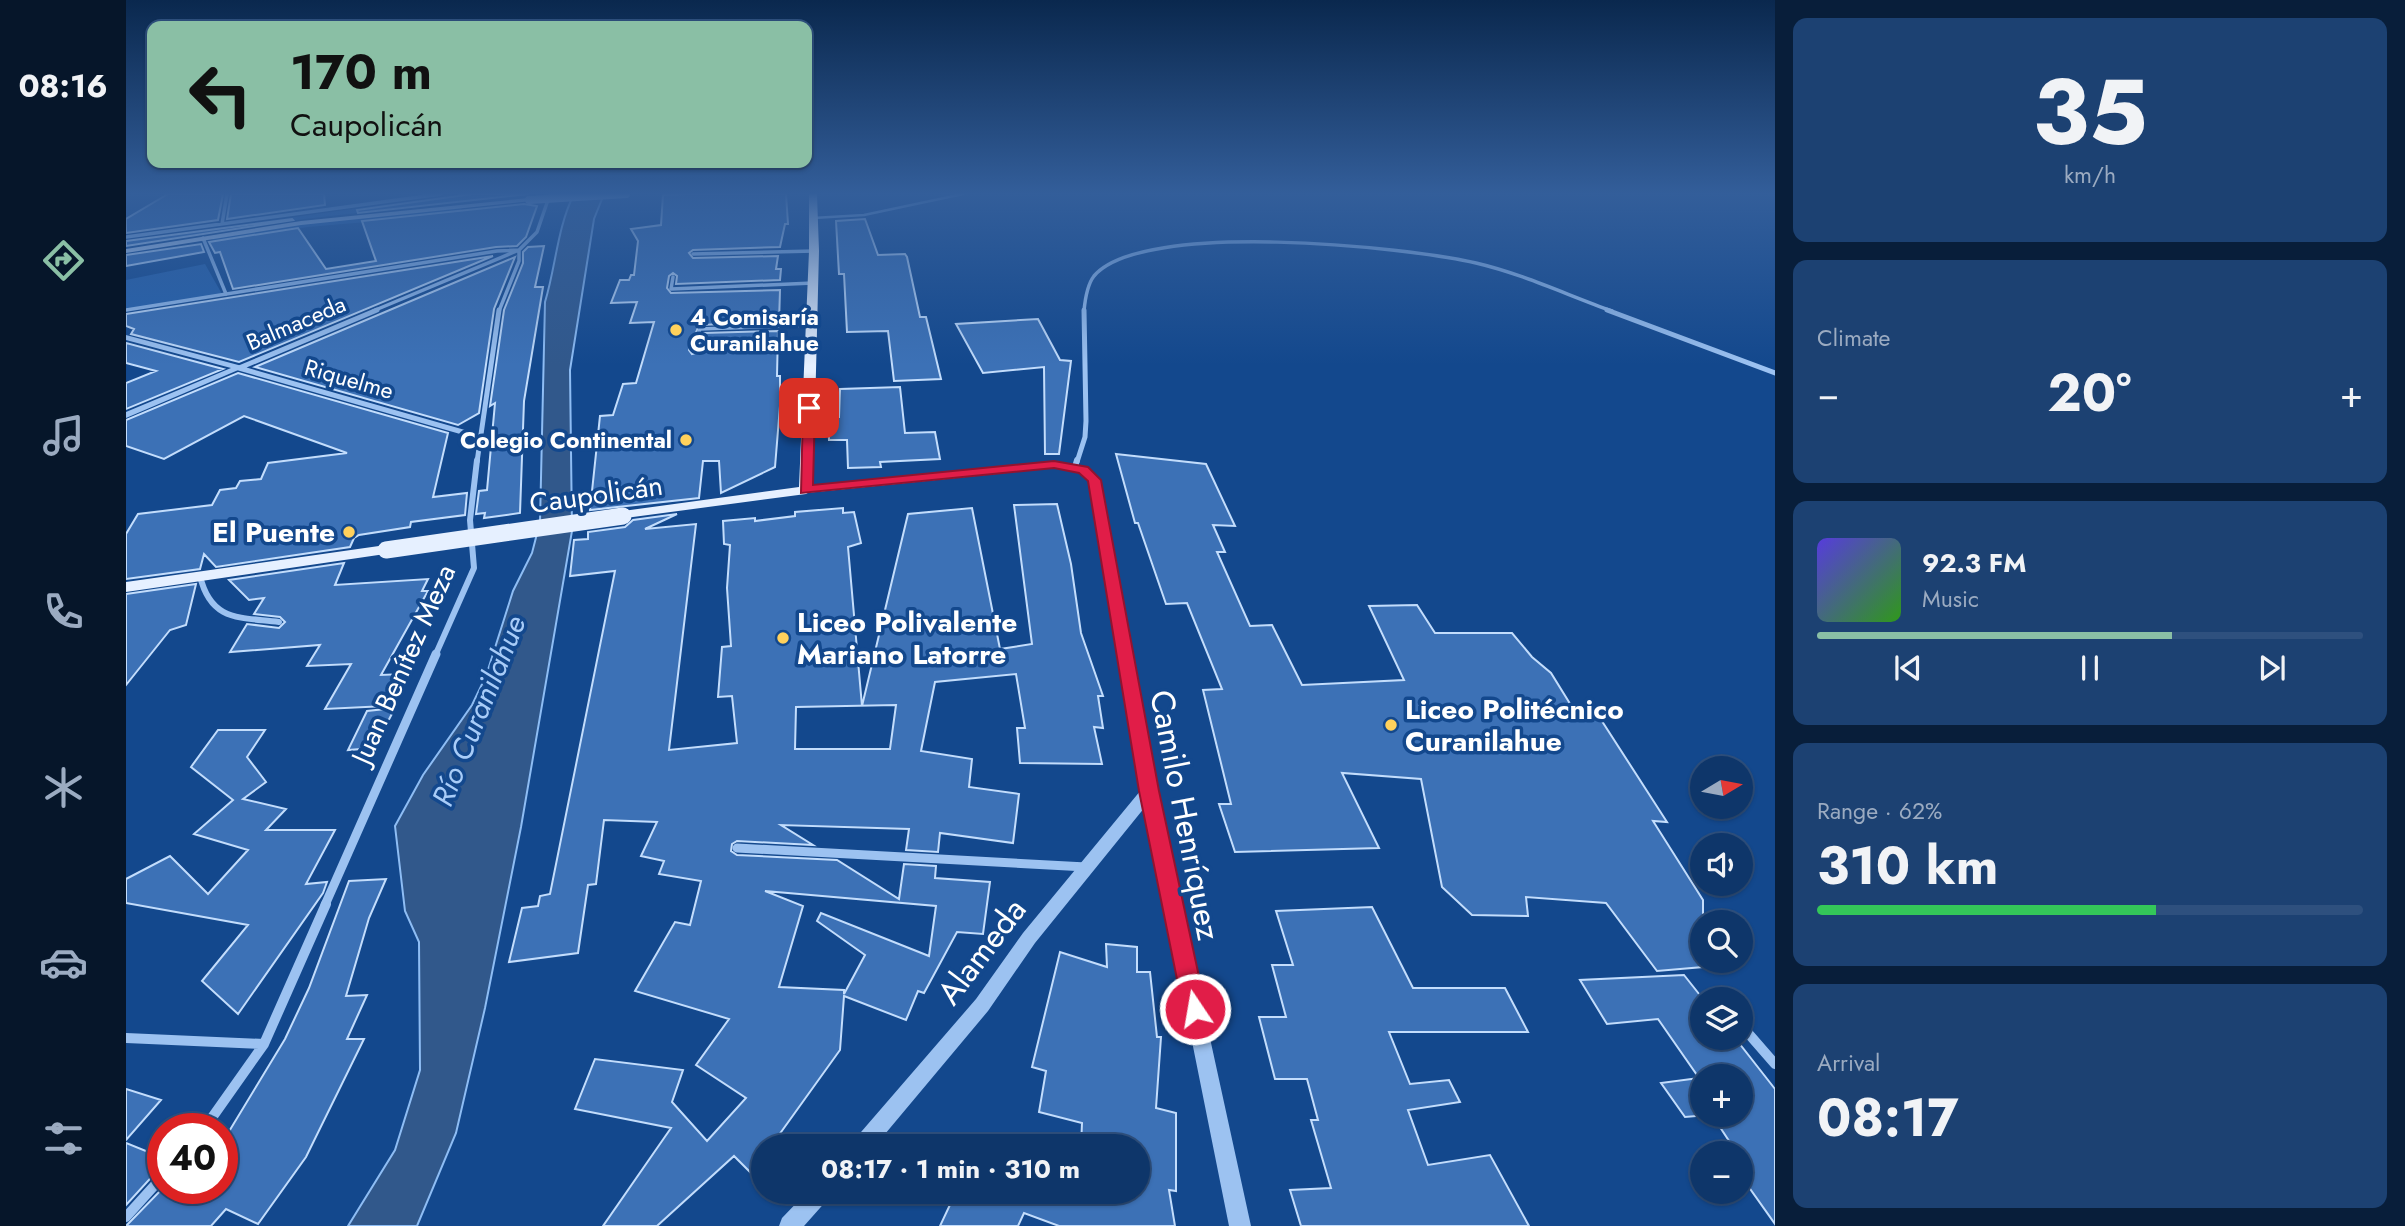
<!DOCTYPE html>
<meta charset="utf-8">
<style>
body{margin:0;font-family:Jost,sans-serif;background:#1c4172;color:#f1f3f6;height:100vh;display:flex;flex-direction:column;font-size:26px;white-space:nowrap}
*{box-sizing:border-box;margin:0}
p{font-size:23px;color:#9babc1}
.icon{flex:none;width:38px;height:38px;fill:none;stroke:currentColor;stroke-width:2;stroke-linecap:round;stroke-linejoin:round}
.map{position:relative;flex:1;overflow:hidden}
.drawer{display:flex;flex-direction:column;gap:18px;padding:18px;background:#081e3a;width:630px}
.drawer>*{flex:none}
.top-card{position:absolute;left:21px;top:21px;width:665px;height:147px;border-radius:14px;box-shadow:0 2px 5px #0004,0 0 0 2px #2e507e;background:#8abfa5;color:#111;overflow:hidden}
.needle{width:46px;rotate:80deg}
.tools{position:absolute;left:1564px;top:756px;display:grid;gap:14px}
.tools a{display:grid;place-items:center;width:63px;height:63px;border-radius:50%;background:#0e366a;box-shadow:0 2px 5px #0004,0 0 0 2px #2e507e;font-size:35px}
.speed{position:absolute;left:21px;top:1113px;display:flex;gap:14px;font-size:35px;font-weight:700;text-align:center}
.speed>*{display:grid;place-content:center;width:91px;height:91px;border-radius:50%;background:#0e366a;box-shadow:0 2px 5px #0004,0 0 0 2px #2e507e;line-height:1}
.speed .limit{border:10px solid #d22;background:#fff;color:#111}
.pin{position:absolute;display:grid;place-items:center;width:60px;height:60px;color:#fff;margin:-30px;border-radius:14px;box-shadow:0 4px 10px #0006}
.me{position:absolute;width:77px;margin:-38px;rotate:348deg;stroke-linejoin:round;filter:drop-shadow(0 0 5px #0008)}
.turn{display:flex;align-items:center;gap:24px;height:147px;padding:0 28px;font-size:32px}
.turn .icon{width:91px;height:91px;stroke-width:2.5}
.turn b{display:block;font-size:49px;line-height:60px}
.big{font-size:52px;font-weight:700;line-height:1.1}
.drawer .widget{flex:1;display:flex;flex-direction:column;justify-content:center;gap:10px;min-width:0;padding:0 24px;border-radius:14px;background:#1c4172}
.drawer .dial{align-items:center;gap:0}
.dial b{font-size:91px;line-height:1}
.song{display:flex;align-items:center;gap:21px}
.cover{width:84px;height:84px;border-radius:10px;background:linear-gradient(135deg,hsl(250 70% 55%),hsl(110 70% 35%))}
.played{height:7px;border-radius:4px;background:linear-gradient(90deg,#8abfa5 65%,#2e507e 65%)}
.keys{display:flex;justify-content:space-around;direction:ltr}
.heat{display:flex;justify-content:space-between;align-items:center;font-size:38px;direction:ltr}
.charge{height:10px;border-radius:5px;background:linear-gradient(90deg,#34c759 62%,#2e507e 0)}
.trip{position:absolute;left:625px;top:1134px;width:399px;height:70px;border-radius:35px;background:#0e366a;box-shadow:0 2px 5px #0004,0 0 0 2px #2e507e;font-weight:700;line-height:70px;text-align:center}
main{display:flex;flex:1;min-height:0}
.menu{display:flex;flex-direction:column;width:126px;justify-content:space-around;align-items:center;background:#06162a;color:#9babc1}
.menu .icon{width:49px;height:49px}
.menu .on{color:#8abfa5}
.menu b{font-size:32px;color:#f1f3f6}
.map>svg:first-child{display:block}
</style>
<main>
<nav class="menu">
<b>08:16</b>
<svg class="icon on" aria-label="directions" viewBox="0 0 24 24"><path d="M12 3l9 9-9 9-9-9zM9 14v-3h6M13 9l2 2-2 2"/></svg>
<svg class="icon" aria-label="music" viewBox="0 0 24 24"><path d="M9 18V5l10-2v13"/><circle cx="6" cy="18" r="3"/><circle cx="16" cy="16" r="3"/></svg>
<svg class="icon" aria-label="phone" viewBox="0 0 24 24"><path d="M5 4h4l2 5-3 2q2 4 5 5l2-3 5 2v4C11 20 4 13 5 4z"/></svg>
<svg class="icon" aria-label="climate" viewBox="0 0 24 24"><path d="M12 3v18M4 7l16 10M4 17L20 7"/></svg>
<svg class="icon" aria-label="car" viewBox="0 0 24 24"><path d="M5 17H2v-5l4-1 3-4h7l3 4 3 1v5h-3M9 17h6M6 11h13"/><circle cx="7" cy="17" r="2"/><circle cx="17" cy="17" r="2"/></svg>
<svg class="icon" aria-label="filters" viewBox="0 0 24 24"><path d="M4 7h16M4 17h16"/><circle cx="9" cy="7" r="2"/><circle cx="15" cy="17" r="2"/></svg>
</nav>
<div class="map">
<svg width="1649" height="1226" viewBox="0 0 1649 1226">
<rect width="100%" height="100%" fill="#13488d"/>
<path fill="#2561ac" d="M 292,200 L 293,206 L 178,219 L 67,236 L 62,232 Z
M 336,207 L 333,214 L 182,227 L 87,242 L 86,236 L 216,218 Z
M 79,264 L 96,294 L 0,309 L 0,280 Z"/>
<path fill="#31588b" stroke="#8ebdf4" stroke-width="2" d="M 448,194 L 478,194 L 468,219 L 444,370 L 446,531 L 395,827 L 359,1008 L 330,1133 L 291,1226 L 222,1226 L 269,1150 L 294,1070 L 293,942 L 279,911 L 269,826 L 297,775 L 346,705 L 360,676 L 387,591 L 406,553 L 414,522 L 419,302 C 430,266 431,228 448,194 Z"/>
<path fill="#3c71b6" stroke="#c3ddfc" stroke-width="2" fill-rule="evenodd" d="M 42,194 L 97,194 L 92,220 L 0,233 L 0,219 Z
M 105,194 L 198,194 L 199,205 L 101,219 Z
M 346,194 L 402,194 L 232,213 L 231,210 Z
M 562,194 L 660,194 L 662,224 L 659,224 L 654,247 L 567,250 L 563,253 L 567,258 L 652,256 L 650,269 L 655,269 L 654,280 L 550,284 L 551,276 L 547,273 L 543,276 L 541,288 L 545,293 L 654,290 L 653,322 L 573,325 L 563,350 L 566,354 L 570,353 L 577,333 L 652,331 L 651,376 L 654,376 L 654,406 L 649,467 L 595,493 L 593,461 L 577,461 L 573,498 L 464,510 L 474,416 L 487,415 L 497,384 L 510,383 L 528,322 L 504,323 L 511,302 L 485,303 L 494,280 L 503,280 L 505,275 L 508,275 L 512,241 L 505,229 L 535,225 L 537,195 Z
M 398,204 L 411,206 L 400,237 L 391,246 L 370,247 L 107,289 L 94,252 L 89,253 L 83,242 L 172,228 L 200,269 L 250,261 L 236,221 Z
M 166,219 L 167,220 L 0,246 L 0,241 Z
M 739,219 L 752,255 L 779,254 L 781,257 L 794,317 L 800,317 L 815,379 L 768,381 L 762,331 L 721,332 L 718,274 L 713,274 L 710,221 Z
M 75,244 L 78,252 L 0,266 L 0,255 Z
M 418,246 L 409,287 L 417,287 L 398,401 L 394,513 L 358,518 L 359,513 L 350,514 L 353,491 L 361,490 L 369,403 L 364,406 L 378,310 L 397,263 L 397,252 L 402,247 Z
M 367,256 L 113,362 L 5,334 L 8,329 L 0,326 L 0,314 Z
M 389,257 L 368,309 L 353,413 L 332,425 L 129,367 Z
M 912,319 L 934,360 L 945,361 L 933,454 L 919,454 L 918,367 L 857,373 L 830,324 Z
M 0,343 L 97,369 L 0,409 L 0,383 L 30,371 L 0,363 Z
M 112,373 L 322,433 L 307,497 L 341,493 L 339,515 L 285,522 L 284,527 L 233,535 L 228,538 L 224,547 L 90,567 L 78,554 L 74,569 L 0,579 L 0,534 L 12,514 L 86,505 L 94,490 L 110,488 L 114,481 L 135,479 L 142,463 L 221,453 L 118,416 L 38,459 L 0,446 L 0,420 Z
M 774,387 L 779,433 L 809,432 L 814,459 L 754,462 L 755,467 L 722,468 L 721,440 L 703,440 L 702,418 L 713,417 L 714,389 Z
M 990,454 L 1080,464 L 1109,526 L 1087,525 L 1099,552 L 1091,552 L 1124,626 L 1146,625 L 1176,685 L 1278,680 L 1243,606 L 1291,605 L 1309,633 L 1386,633 L 1406,657 L 1425,673 L 1451,715 L 1472,715 L 1541,822 L 1527,821 L 1577,900 L 1577,967 L 1531,971 L 1480,903 L 1400,897 L 1402,916 L 1346,915 L 1316,887 L 1295,779 L 1216,773 L 1253,848 L 1109,852 L 1093,804 L 1105,804 L 1077,690 L 1096,689 L 1061,603 L 1040,604 L 1012,523 L 1009,523 Z
M 931,504 L 945,564 L 955,633 L 977,696 L 972,696 L 977,728 L 968,727 L 976,764 L 894,763 L 891,728 L 899,728 L 890,674 L 809,682 L 795,751 L 846,759 L 843,787 L 893,794 L 887,843 L 814,833 L 812,852 L 780,850 L 783,829 L 655,825 L 687,845 L 611,841 L 606,844 L 605,851 L 611,855 L 711,860 L 773,899 L 778,864 L 810,866 L 809,878 L 864,882 L 857,934 L 831,932 L 798,993 L 792,991 L 780,1020 L 718,996 L 714,1050 L 645,1146 L 637,1146 L 637,1163 L 626,1174 L 608,1156 L 531,1226 L 477,1226 L 545,1128 L 449,1109 L 469,1059 L 557,1070 L 546,1102 L 581,1141 L 620,1098 L 570,1065 L 603,1019 L 509,991 L 549,922 L 564,925 L 575,881 L 533,874 L 538,861 L 515,856 L 531,822 L 478,820 L 470,884 L 462,885 L 452,953 L 383,962 L 396,908 L 412,906 L 414,896 L 424,894 L 489,571 L 444,576 L 448,540 L 462,539 L 462,532 L 499,527 L 507,520 L 551,514 L 519,529 L 570,524 L 543,750 L 611,743 L 606,696 L 592,697 L 596,647 L 605,646 L 601,588 L 604,545 L 598,544 L 597,521 L 629,518 L 629,521 L 669,516 L 669,512 L 717,508 L 717,513 L 728,512 L 735,543 L 722,547 L 736,706 L 782,514 L 846,508 L 874,649 L 906,644 L 888,505 ZM 770,705 L 764,749 L 669,749 L 670,707 ZM 639,891 L 810,906 L 803,956 L 695,913 L 691,921 L 739,955 L 718,994 L 718,990 L 653,987 L 677,906 Z
M 218,563 L 209,585 L 302,579 L 296,591 L 302,591 L 255,675 L 277,674 L 260,706 L 199,709 L 225,664 L 181,666 L 194,645 L 104,652 L 121,624 L 153,628 L 159,622 L 154,617 L 128,614 L 138,598 L 123,600 L 103,580 Z
M 70,584 L 60,625 L 44,630 L 0,685 L 0,594 Z
M 269,708 L 248,748 L 222,750 L 241,711 Z
M 92,730 L 139,730 L 121,757 L 140,782 L 117,799 L 160,809 L 140,830 L 209,830 L 180,884 L 201,882 L 197,893 L 112,1014 L 76,981 L 122,925 L 0,903 L 0,879 L 44,856 L 82,894 L 122,850 L 68,834 L 107,800 L 65,767 Z
M 260,879 L 243,918 L 220,996 L 241,995 L 221,1039 L 238,1039 L 180,1157 L 132,1224 L 100,1209 L 85,1226 L 0,1226 L 37,1188 L 96,1188 L 96,1143 L 159,1039 L 183,988 L 223,881 Z
M 1246,907 L 1287,988 L 1379,988 L 1402,1032 L 1263,1032 L 1284,1084 L 1323,1080 L 1334,1102 L 1282,1110 L 1302,1165 L 1364,1155 L 1403,1226 L 1175,1226 L 1164,1190 L 1205,1188 L 1185,1120 L 1192,1120 L 1181,1079 L 1149,1079 L 1133,1017 L 1160,1017 L 1146,965 L 1167,965 L 1150,911 Z
M 980,944 L 1011,947 L 1011,972 L 1024,972 L 1031,1037 L 1035,1037 L 1030,1108 L 1050,1113 L 1050,1191 L 1043,1190 L 1049,1226 L 933,1226 L 898,1213 L 892,1226 L 814,1226 L 830,1192 L 1012,1193 L 1012,1146 L 955,1146 L 956,1123 L 913,1112 L 920,1071 L 906,1067 L 934,952 L 981,967 Z
M 1558,975 L 1577,999 L 1577,1038 L 1609,1038 L 1649,1089 L 1649,1224 L 1615,1176 L 1626,1175 L 1615,1159 L 1615,1153 L 1611,1153 L 1586,1115 L 1615,1115 L 1615,1076 L 1577,1076 L 1577,1115 L 1582,1115 L 1559,1117 L 1535,1083 L 1573,1078 L 1532,1019 L 1481,1024 L 1454,980 Z
M 0,1089 L 35,1100 L 0,1140 Z
M 0,1143 L 37,1158 L 37,1168 L 31,1171 L 0,1205 Z"/>
<g fill="none" stroke-linecap="round" stroke-linejoin="round">
<path stroke="#9cc2f1" stroke-width="2.5" d="M 687,218 L 738,215 L 837,194"/>
<path stroke="#9cc2f1" stroke-width="3.5" d="M 567,350 L 574,329 L 686,325"/>
<path stroke="#9cc2f1" stroke-width="3.5" d="M 77,238 L 100,294"/>
<path stroke="#9cc2f1" stroke-width="3.5" d="M 96,224 L 101,194
M 0,237 L 315,194
M 567,254 L 688,251
M 547,277 L 545,289 L 687,283
M 0,310 L 371,251 L 393,250
M 247,311 L 393,250 L 411,232 L 424,194
M 373,311 L 393,261 L 393,250
M 958,311 C 959,300 961,285 968,276 C 1016,219 1281,247 1350,263 C 1397,274 1441,295 1486,311"/>
<path stroke="#9cc2f1" stroke-width="5" d="M 1481,310 L 1649,373
M 113,368 L 251,310
M 113,368 L 354,437
M 351,462 L 373,310
M 951,462 L 959,437 L 960,421 L 958,310"/>
<path stroke="#9cc2f1" stroke-width="6" d="M 949,467 L 951,460
M 74,576 C 85,622 114,617 153,622
M 309,656 L 348,568 L 344,520 L 351,460"/>
<path stroke="#9cc2f1" stroke-width="9" d="M 611,848 L 960,867
M 199,905 L 310,654"/>
<path stroke="#9cc2f1" stroke-width="10" d="M 1615,1025 L 1649,1064
M 0,1038 L 138,1044
M 78,1129 L 138,1044 L 200,904
M 0,1217 L 37,1176"/>
<path fill="#9cc2f1" fill-rule="evenodd" d="M 0,335 L 116,366 L 117,368 L 0,418 L 0,412 L 105,368 L 0,340 Z
M 928,462 L 962,468 L 974,480 L 1030,791 L 1125,1226 L 1103,1226 L 1019,807 L 909,943 L 862,1011 L 749,1146 L 726,1146 L 729,1139 L 850,999 L 897,933 L 1015,790 L 964,481 L 955,473 L 928,468 L 680,493 L 675,490 L 680,487 Z
M 681,1192 L 705,1192 L 702,1199 L 678,1226 L 653,1226 L 656,1218 Z"/>
<path fill="#cadffc" fill-rule="evenodd" d="M 403,198 L 405,201 L 175,225 L 0,253 L 0,249 L 175,221 Z"/>
<path fill="#e6f0ff" fill-rule="evenodd" d="M 683,194 L 691,194 L 693,251 L 687,490 L 680,494 L 492,519 L 489,516 L 492,513 L 497,511 L 673,487 L 683,251 Z
M 260,545 L 268,550 L 266,553 L 0,592 L 0,582 Z"/>
<path stroke="#cadffc" stroke-width="8" d="M 403,200 L 500,194"/>
<path stroke="#e6f0ff" stroke-width="17" d="M 260,550 L 497,516"/>
</g>
<linearGradient id="sky" x2="0" y2="1"><stop stop-color="#0a284e"/><stop offset="0.53" stop-color="#335e9a"/><stop offset="1" stop-color="#335e9a" stop-opacity="0"/></linearGradient>
<rect width="1649" height="365" fill="url(#sky)"/>
<path fill="#e11d48" stroke="#92132f" stroke-width="2" d="M 683,404 L 689,408 L 687,485 L 928,461 L 962,467 L 975,480 L 1033,791 L 1080,1009 L 1077,1016 L 1069,1019 L 1060,1016 L 1057,1009 L 1013,791 L 962,481 L 953,473 L 928,468 L 675,493 L 677,408 Z"/>
<g fill="#ffd15c" stroke="#13488d" stroke-width="2.5">
<circle cx="550" cy="330" r="7"/>
<circle cx="560" cy="440" r="7"/>
<circle cx="223" cy="532" r="7"/>
<circle cx="657" cy="638" r="7"/>
<circle cx="1265" cy="725" r="7"/>
</g>
<g text-anchor="middle" stroke-width="7" stroke-linejoin="round" paint-order="stroke">
<g font-size="23" font-weight="bold" fill="#fff" stroke="#13488d" text-anchor="start">
<text x="564" y="325">4 Comisaría<tspan x="564" dy="26">Curanilahue</tspan></text>
<text x="546" y="448" text-anchor="end">Colegio Continental</text>
</g>
<g font-size="23" fill="#fff" stroke="#13488d">
<text transform="translate(170 323) rotate(-23)" y="8">Balmaceda</text>
<text transform="translate(223 379) rotate(16)" y="8">Riquelme</text>
</g>
<g font-size="28" fill="#fff" stroke="#13488d">
<text transform="translate(470 494) rotate(-8)" y="10">Caupolicán</text>
<text transform="translate(277 664) rotate(-66)" y="10">Juan Benítez Meza</text>
</g>
<g font-size="28" font-weight="bold" fill="#fff" stroke="#13488d" text-anchor="start">
<text x="209" y="542" text-anchor="end">El Puente</text>
<text x="671" y="632">Liceo Polivalente<tspan x="671" dy="32">Mariano Latorre</tspan></text>
<text x="1279" y="719">Liceo Politécnico<tspan x="1279" dy="32">Curanilahue</tspan></text>
</g>
<g font-size="30" font-style="italic" fill="#a8ccf8" stroke="#13488d">
<text transform="translate(353 711) rotate(-68)" y="10">Río Curanilahue</text>
</g>
<g font-size="33" fill="#fff" stroke="#13488d">
<text transform="translate(1060 815) rotate(79)" y="12">Camilo Henríquez</text>
<text transform="translate(855 951) rotate(-53)" y="12">Alameda</text>
</g>
</g>
</svg>
<div class="tools">
<a><svg class="needle" viewBox="-14 -14 28 28"><path d="M0-13l5 13h-10z" fill="#e53935"/><path d="M0 13l5-13h-10z" fill="#9babc1"/></svg></a>
<a><svg class="icon" aria-label="sound" viewBox="0 0 24 24"><path d="M4 9h4l5-4v14l-5-4H4zM17 9q2 3 0 6"/></svg></a>
<a><svg class="icon" aria-label="search" viewBox="0 0 24 24"><circle cx="10" cy="10" r="6"/><path d="M15 15l6 6"/></svg></a>
<a><svg class="icon" aria-label="layers" viewBox="0 0 24 24"><path d="M12 4l9 5-9 5-9-5zM3 14l9 5 9-5"/></svg></a>
<a>+</a>
<a>−</a>
</div>
<div class="speed"><div class="limit">40</div></div>
<div class="pin" style="left:683px;top:408px;background:#d93025"><svg class="icon" aria-label="arrive" viewBox="0 0 24 24"><path d="M6 21V4h12l-3 4 3 4H6"/></svg></div>
<svg class="me" style="left:1069px;top:1009px" viewBox="-20 -20 40 40"><circle r="17" fill="#e11d48" stroke="#fff" stroke-width="3"/><path d="M0-11L8 9 0 5-8 9z" fill="#fff"/></svg>
<div class="trip">08:17 · 1 min · 310 m</div>
<div class="top-card">
<div class="turn"><svg class="icon" aria-label="left" viewBox="0 0 24 24"><path d="M17 20v-9H6M10 6l-5 5 5 5"/></svg><div><b>170 m</b>Caupolicán</div></div>
</div>
</div>
<section class="drawer">
<div class="widget dial"><b>35</b><p>km/h</p></div>
<div class="widget"><p>Climate</p>
<div class="heat"><a>−</a><b class="big">20°</b><a>+</a></div>
</div>
<div class="widget">
<div class="song"><i class="cover"></i><div><b>92.3 FM</b><p>Music</p></div></div>
<div class="played"></div>
<div class="keys"><svg class="icon" aria-label="previous" viewBox="0 0 24 24"><path d="M18 5L8 12l10 7zM5 5v14"/></svg><svg class="icon" aria-label="pause" viewBox="0 0 24 24"><path d="M8 5v14M16 5v14"/></svg><svg class="icon" aria-label="next" viewBox="0 0 24 24"><path d="M6 5l10 7-10 7zM19 5v14"/></svg></div>
</div>
<div class="widget"><p>Range · 62%</p><b class="big">310 km</b><div class="charge"></div></div>
<div class="widget"><p>Arrival</p><b class="big">08:17</b></div>
</section>
</main>
